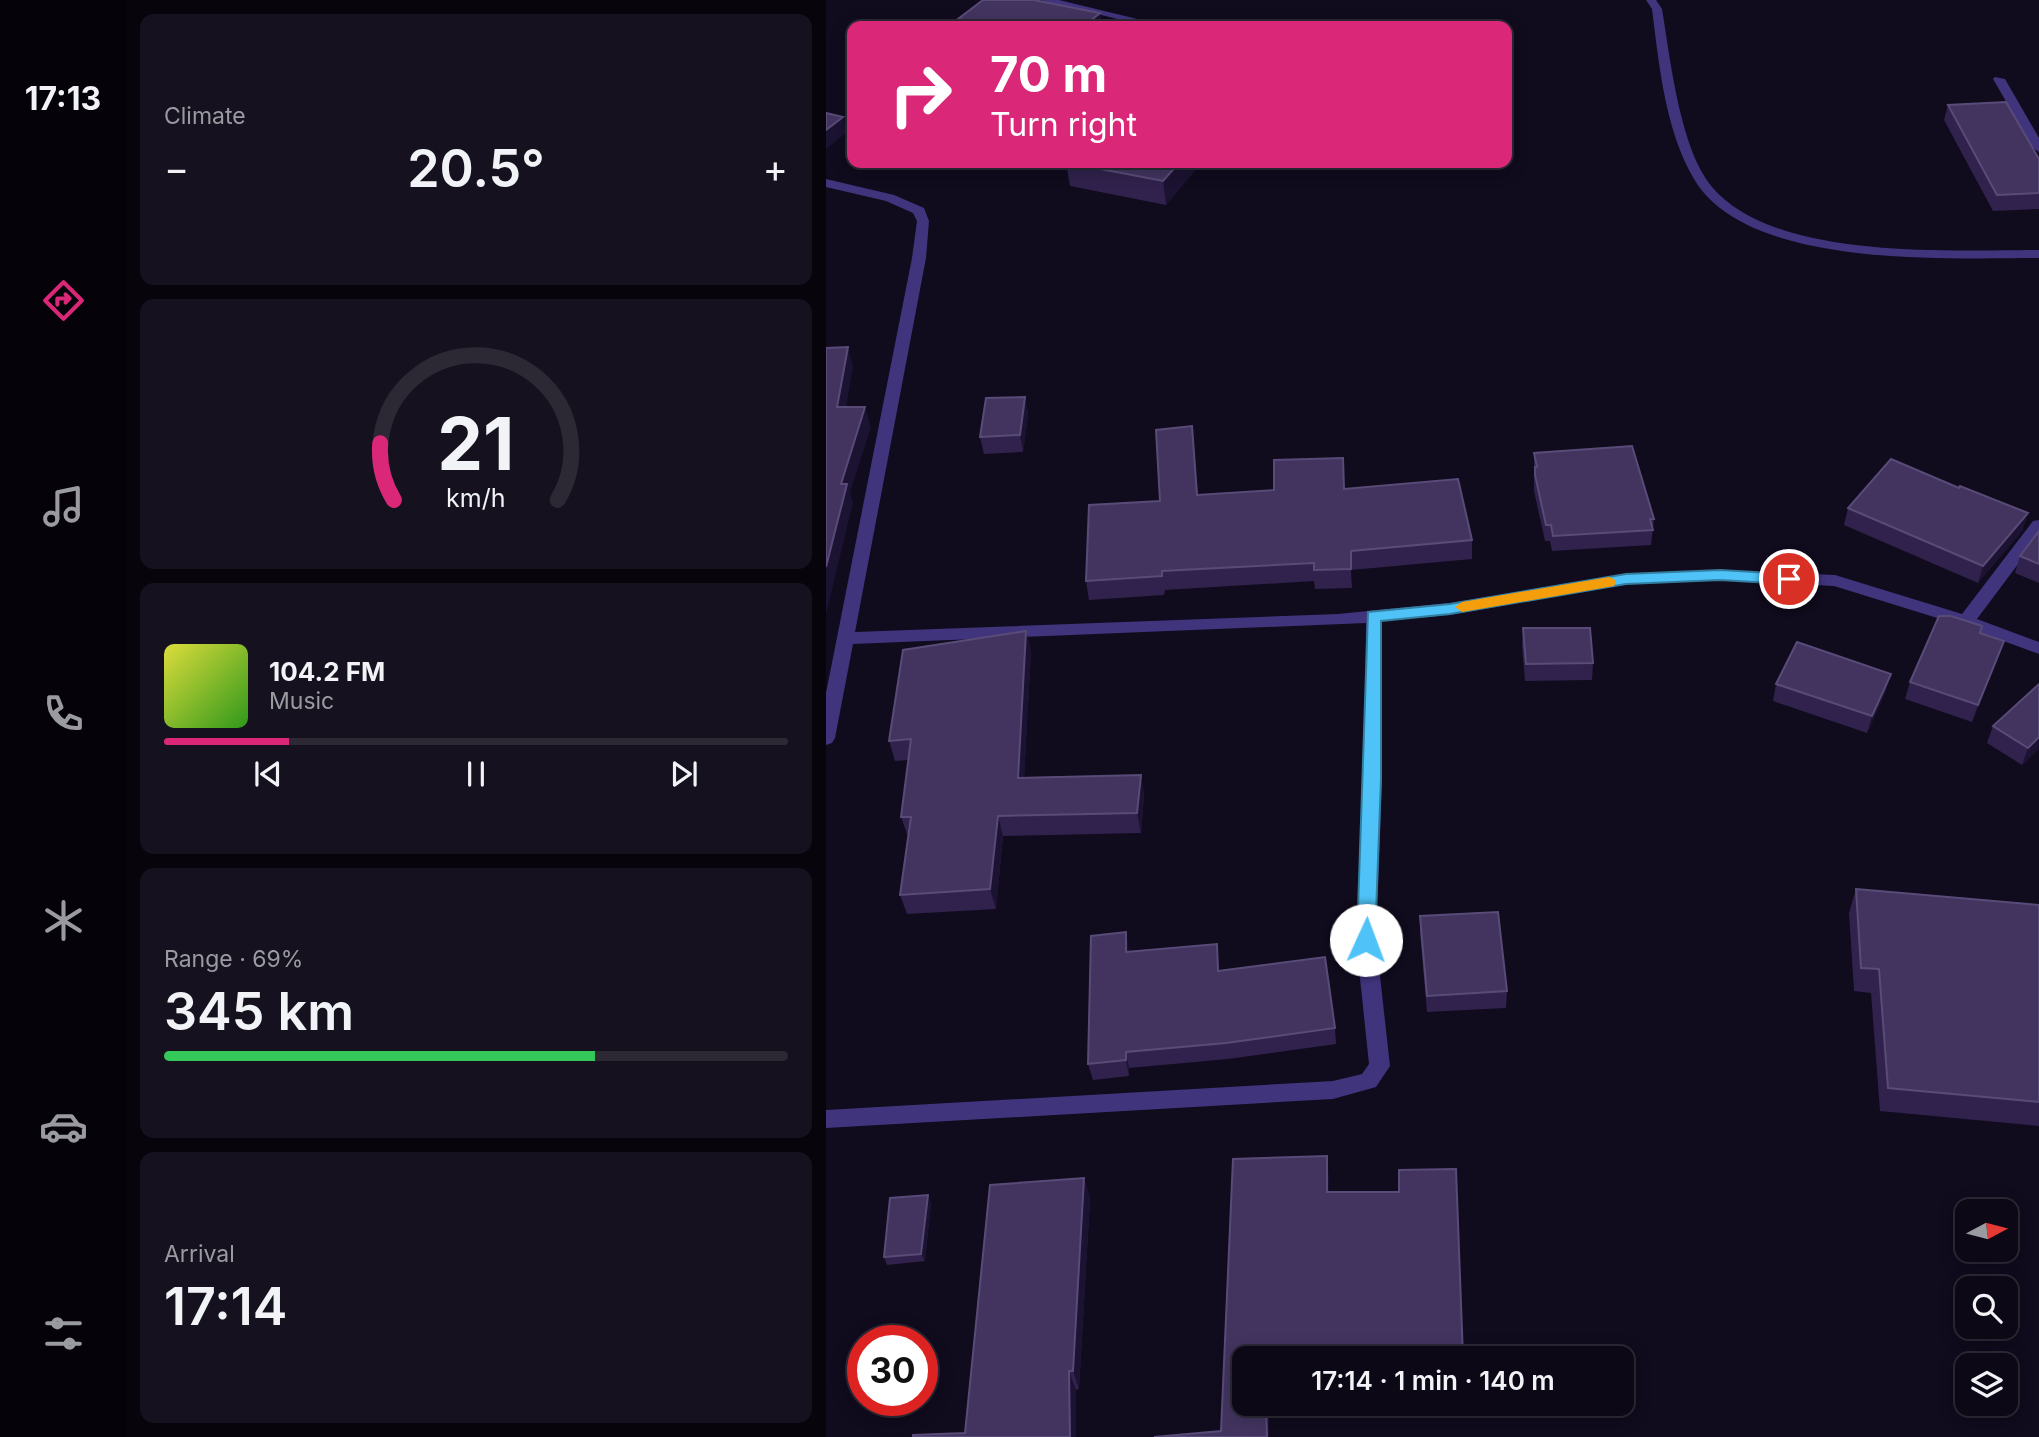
<!DOCTYPE html>
<meta charset="utf-8">
<style>
body{margin:0;font-family:Inter,sans-serif;background:#15111f;color:#f1f3f6;height:100vh;display:flex;flex-direction:column;font-size:26px;white-space:nowrap}
*{box-sizing:border-box;margin:0}
p{font-size:23px;color:#9a9aa1}
.icon{flex:none;width:38px;height:38px;fill:none;stroke:currentColor;stroke-width:2;stroke-linecap:round;stroke-linejoin:round}
.map{position:relative;flex:1;overflow:hidden}
.side{display:flex;flex-direction:column;gap:14px;padding:14px;background:#07040c;width:700px}
.side>*{flex:none}
.hud{position:absolute;left:21px;top:21px;width:665px;height:147px;border-radius:14px;box-shadow:0 4px 18px #0003,0 0 0 2px #2c2935;background:#db2777;color:#fff;overflow:hidden}
.needle{width:46px;rotate:83deg}
.fabs{position:absolute;left:1129px;top:1199px;display:grid;gap:14px}
.fabs a{display:grid;place-items:center;width:63px;height:63px;border-radius:14px;background:#0c0816;box-shadow:0 4px 18px #0003,0 0 0 2px #2c2935;font-size:35px}
.speed{position:absolute;left:21px;top:1325px;display:flex;gap:14px;font-size:35px;font-weight:700;text-align:center}
.speed>*{display:grid;place-content:center;width:91px;height:91px;border-radius:50%;background:#0c0816;box-shadow:0 4px 18px #0003,0 0 0 2px #2c2935;line-height:1}
.speed .limit{border:10px solid #d22;background:#fff;color:#111}
.pin{position:absolute;display:grid;place-items:center;width:60px;height:60px;color:#fff;margin:-30px;border:4px solid #fff;border-radius:50%;box-shadow:0 2px 7px #0007}
.me{position:absolute;width:77px;margin:-38px;rotate:2deg;stroke-linejoin:round;filter:drop-shadow(0 0 5px #0008)}
.turn{display:flex;align-items:center;gap:24px;height:147px;padding:0 28px;font-size:32px}
.turn .icon{width:91px;height:91px;stroke-width:2.5}
.turn b{display:block;font-size:49px;line-height:60px}
.big{font-size:52px;font-weight:600;line-height:1.1}
.side .tile{flex:1;display:flex;flex-direction:column;justify-content:center;gap:10px;min-width:0;padding:0 24px;border-radius:14px;background:#15111f}
.side .dial{align-items:center;gap:0}
.dial svg{height:182px;overflow:visible;fill:none;stroke:#2c2935;stroke-width:7;stroke-linecap:round;text-anchor:middle}
.dial text{fill:#f1f3f6;stroke:none}
.song{display:flex;align-items:center;gap:21px}
.cover{width:84px;height:84px;border-radius:10px;background:linear-gradient(135deg,hsl(60 70% 55%),hsl(110 70% 35%))}
.played{height:7px;border-radius:4px;background:linear-gradient(90deg,#db2777 20%,#2c2935 20%)}
.keys{display:flex;justify-content:space-around;direction:ltr}
.heat{display:flex;justify-content:space-between;align-items:center;font-size:38px;direction:ltr}
.charge{height:10px;border-radius:5px;background:linear-gradient(90deg,#34c759 69%,#2c2935 0)}
.trip{position:absolute;left:406px;top:1346px;width:402px;height:70px;border-radius:14px;background:#0c0816;box-shadow:0 4px 18px #0003,0 0 0 2px #2c2935;font-weight:600;line-height:70px;text-align:center}
main{display:flex;flex:1;min-height:0}
.dock{display:flex;flex-direction:column;width:126px;justify-content:space-around;align-items:center;background:#050309;color:#9a9aa1}
.dock .icon{width:49px;height:49px}
.dock .on{color:#db2777}
.dock b{font-size:32px;color:#f1f3f6}
.map>svg:first-child{display:block}
</style>
<main>
<nav class="dock">
<b>17:13</b>
<svg class="icon on" aria-label="directions" viewBox="0 0 24 24"><path d="M12 3l9 9-9 9-9-9zM9 14v-3h6M13 9l2 2-2 2"/></svg>
<svg class="icon" aria-label="music" viewBox="0 0 24 24"><path d="M9 18V5l10-2v13"/><circle cx="6" cy="18" r="3"/><circle cx="16" cy="16" r="3"/></svg>
<svg class="icon" aria-label="phone" viewBox="0 0 24 24"><path d="M5 4h4l2 5-3 2q2 4 5 5l2-3 5 2v4C11 20 4 13 5 4z"/></svg>
<svg class="icon" aria-label="climate" viewBox="0 0 24 24"><path d="M12 3v18M4 7l16 10M4 17L20 7"/></svg>
<svg class="icon" aria-label="car" viewBox="0 0 24 24"><path d="M5 17H2v-5l4-1 3-4h7l3 4 3 1v5h-3M9 17h6M6 11h13"/><circle cx="7" cy="17" r="2"/><circle cx="17" cy="17" r="2"/></svg>
<svg class="icon" aria-label="filters" viewBox="0 0 24 24"><path d="M4 7h16M4 17h16"/><circle cx="9" cy="7" r="2"/><circle cx="15" cy="17" r="2"/></svg>
</nav>
<section class="side">
<div class="tile"><p>Climate</p>
<div class="heat"><a>−</a><b class="big">20.5°</b><a>+</a></div>
</div>
<div class="tile dial"><svg viewBox="0 0 100 80">
<path d="M14 69A42 42 0 1 1 86 69"/>
<path d="M14 69A42 42 0 0 1 8 44" stroke="#db2777"/>
<text x="50" y="56" font-size="32" font-weight="700">21</text>
<text x="50" y="72" font-size="11">km/h</text>
</svg></div>
<div class="tile">
<div class="song"><i class="cover"></i><div><b>104.2 FM</b><p>Music</p></div></div>
<div class="played"></div>
<div class="keys"><svg class="icon" aria-label="previous" viewBox="0 0 24 24"><path d="M18 5L8 12l10 7zM5 5v14"/></svg><svg class="icon" aria-label="pause" viewBox="0 0 24 24"><path d="M8 5v14M16 5v14"/></svg><svg class="icon" aria-label="next" viewBox="0 0 24 24"><path d="M6 5l10 7-10 7zM19 5v14"/></svg></div>
</div>
<div class="tile"><p>Range · 69%</p><b class="big">345 km</b><div class="charge"></div></div>
<div class="tile"><p>Arrival</p><b class="big">17:14</b></div>
</section>
<div class="map">
<svg width="1213" height="1437" viewBox="0 0 1213 1437">
<rect width="100%" height="100%" fill="#100b1d"/>
<g fill="none" stroke-linecap="round" stroke-linejoin="round">
<path fill="#40347d" fill-rule="evenodd" d="M 214,0 L 233,0 L 340,26 L 320,26 Z
M 820,0 L 830,0 L 836,9 C 844,58 853,138 880,179 C 937,262 1122,250 1213,250 L 1213,258 C 1120,258 921,269 868,179 C 839,130 833,64 826,9 Z
M 1169,77 L 1179,79 L 1213,138 L 1213,152 L 1207,148 L 1167,79 Z
M 0,179 L 68,195 L 98,208 L 103,221 L 100,258 L 29,632 L 512,614 L 624,603 L 800,574 L 894,570 L 1009,575 L 1136,614 L 1207,521 L 1213,520 L 1213,536 L 1151,619 L 1213,642 L 1213,654 L 1134,625 L 1008,586 L 894,580 L 800,584 L 624,615 L 556,621 L 556,779 L 550,940 L 564,1066 L 550,1087 L 507,1099 L 0,1128 L 0,1110 L 507,1081 L 536,1074 L 543,1064 L 530,940 L 538,779 L 540,623 L 27,644 L 9,738 L 6,743 L 0,745 L 0,693 L 86,258 L 91,221 L 87,213 L 60,201 L 0,187 Z"/>
</g>
<path fill="#30224c" d="M 274,13 L 276,26 L 134,26 L 132,19 Z
M 1122,105 L 1213,159 L 1213,209 L 1167,211 L 1118,120 Z
M 240,163 L 375,163 L 340,205 L 244,186 Z
M 199,397 L 202,414 L 197,452 L 158,454 L 154,437 Z
M 366,426 L 372,495 L 518,489 L 646,540 L 646,559 L 525,570 L 526,588 L 489,589 L 488,581 L 339,590 L 338,595 L 263,600 L 260,581 L 334,501 Z
M 708,453 L 828,519 L 825,545 L 726,551 L 724,541 L 719,541 L 708,491 Z
M 1022,508 L 1197,530 L 1152,583 L 1018,525 Z
M 1213,531 L 1213,583 L 1189,573 L 1194,556 Z
M 697,628 L 767,663 L 766,680 L 699,681 L 696,646 Z
M 200,631 L 205,651 L 198,777 L 315,775 L 318,795 L 315,833 L 177,836 L 170,909 L 81,914 L 74,895 L 82,837 L 75,817 L 82,760 L 69,761 L 63,741 Z
M 1154,633 L 1178,641 L 1172,658 L 1146,722 L 1079,699 L 1084,682 Z
M 950,684 L 1060,691 L 1041,733 L 947,701 Z
M 1213,684 L 1213,748 L 1196,765 L 1161,743 L 1167,726 Z
M 1030,889 L 1213,905 L 1213,1126 L 1054,1111 L 1045,993 L 1028,991 L 1023,913 Z
M 594,916 L 681,991 L 680,1008 L 601,1012 L 594,933 Z
M 303,949 L 303,952 L 393,960 L 393,971 L 509,1028 L 510,1044 L 402,1059 L 303,1068 L 303,1076 L 267,1080 L 262,1064 Z
M 501,1156 L 503,1192 L 573,1192 L 573,1170 L 630,1169 L 637,1358 L 418,1358 L 418,1404 L 638,1404 L 638,1405 L 443,1410 L 443,1437 L 328,1437 L 395,1431 L 407,1159 Z
M 258,1178 L 264,1199 L 253,1389 L 250,1390 L 139,1433 Z
M 105,1203 L 99,1261 L 61,1265 L 58,1257 Z"/>
<path fill="#1c1231" d="M 274,13 L 276,26 L 258,26 Z
M 17,117 L 21,132 L 0,149 L 0,130 Z
M 353,163 L 375,163 L 340,205 L 337,181 Z
M 22,347 L 27,366 L 17,427 L 11,407 Z
M 199,397 L 202,414 L 197,452 L 194,435 Z
M 39,407 L 45,427 L 24,493 L 27,503 L 0,614 L 0,567 L 15,484 Z
M 366,426 L 368,445 L 373,514 L 371,495 Z
M 1202,513 L 1197,530 L 1152,583 L 1157,566 Z
M 200,631 L 205,651 L 197,798 L 192,778 Z
M 1178,641 L 1172,658 L 1146,722 L 1152,705 Z
M 1065,674 L 1060,691 L 1041,733 L 1046,716 Z
M 1213,737 L 1213,748 L 1196,765 L 1202,748 Z
M 315,775 L 318,795 L 315,833 L 311,813 Z
M 172,816 L 177,836 L 170,909 L 164,889 Z
M 300,932 L 303,949 L 303,969 L 300,952 Z
M 391,944 L 393,960 L 394,987 L 392,971 Z
M 300,1052 L 303,1068 L 303,1076 L 300,1060 Z
M 501,1156 L 503,1177 L 503,1213 L 501,1192 Z
M 258,1178 L 264,1199 L 253,1389 L 247,1371 Z
M 102,1195 L 105,1203 L 99,1261 L 95,1254 Z
M 243,1371 L 250,1390 L 250,1437 L 244,1437 Z
M 440,1404 L 442,1404 L 443,1410 L 443,1437 L 441,1437 Z"/>
<path fill="#42345f" stroke="#594b78" stroke-width="2" d="M 157,0 L 208,0 L 274,13 L 258,26 L 166,26 L 132,19 Z
M 1180,102 L 1213,159 L 1213,193 L 1171,195 L 1122,105 Z
M 0,113 L 17,117 L 0,130 Z
M 243,163 L 353,163 L 337,181 Z
M 22,347 L 11,407 L 39,407 L 15,484 L 21,484 L 0,567 L 0,348 Z
M 199,397 L 194,435 L 154,437 L 160,398 Z
M 366,426 L 371,495 L 448,490 L 448,460 L 517,458 L 518,489 L 632,479 L 646,540 L 525,551 L 525,569 L 488,570 L 488,563 L 336,571 L 336,576 L 260,581 L 263,505 L 334,501 L 330,430 Z
M 806,446 L 828,519 L 824,519 L 827,530 L 727,536 L 725,525 L 720,525 L 709,475 L 709,467 L 711,467 L 708,453 Z
M 1065,459 L 1133,488 L 1134,486 L 1202,513 L 1157,566 L 1022,508 Z
M 1213,531 L 1213,564 L 1194,556 Z
M 1113,616 L 1125,616 L 1156,626 L 1154,633 L 1178,641 L 1152,705 L 1084,682 Z
M 697,628 L 764,628 L 767,663 L 700,664 Z
M 200,631 L 192,778 L 315,775 L 311,813 L 172,816 L 164,889 L 74,895 L 85,817 L 75,817 L 85,739 L 63,741 L 77,650 Z
M 971,642 L 1065,674 L 1046,716 L 950,684 Z
M 1213,684 L 1213,737 L 1202,748 L 1167,726 Z
M 1030,889 L 1213,905 L 1213,1102 L 1062,1088 L 1053,969 L 1035,968 Z
M 672,912 L 681,991 L 601,996 L 594,916 Z
M 300,932 L 300,952 L 391,944 L 392,971 L 499,957 L 509,1028 L 400,1043 L 300,1052 L 300,1060 L 262,1064 L 265,936 Z
M 501,1156 L 501,1192 L 573,1192 L 573,1170 L 630,1169 L 637,1358 L 418,1358 L 418,1404 L 440,1404 L 441,1437 L 328,1437 L 395,1431 L 407,1159 Z
M 258,1178 L 247,1371 L 243,1371 L 244,1437 L 87,1437 L 87,1435 L 139,1433 L 164,1185 Z
M 102,1195 L 95,1254 L 58,1257 L 64,1198 Z"/>
<path fill="#4fc3f7" stroke="#337fa1" stroke-width="2" d="M 894,570 L 963,574 L 970,579 L 963,584 L 894,580 L 800,584 L 624,614 L 555,621 L 555,779 L 549,940 L 547,946 L 540,948 L 534,946 L 531,940 L 542,612 L 624,604 L 800,574 Z"/>
<path fill="#f59e0b" d="M 783,577 L 788,579 L 790,582 L 788,586 L 636,612 L 629,607 L 636,602 Z"/>
</svg>
<div class="fabs">
<a><svg class="needle" viewBox="-14 -14 28 28"><path d="M0-13l5 13h-10z" fill="#e53935"/><path d="M0 13l5-13h-10z" fill="#9a9aa1"/></svg></a>
<a><svg class="icon" aria-label="search" viewBox="0 0 24 24"><circle cx="10" cy="10" r="6"/><path d="M15 15l6 6"/></svg></a>
<a><svg class="icon" aria-label="layers" viewBox="0 0 24 24"><path d="M12 4l9 5-9 5-9-5zM3 14l9 5 9-5"/></svg></a>
</div>
<div class="speed"><div class="limit">30</div></div>
<div class="pin" style="left:963px;top:579px;background:#d93025"><svg class="icon" aria-label="arrive" viewBox="0 0 24 24"><path d="M6 21V4h12l-3 4 3 4H6"/></svg></div>
<svg class="me" style="left:540px;top:940px" viewBox="-20 -20 40 40"><circle r="19" fill="#fff"/><path d="M0-13L10 11 0 6-10 11z" fill="#4fc3f7"/></svg>
<div class="trip">17:14 · 1 min · 140 m</div>
<div class="hud">
<div class="turn"><svg class="icon" aria-label="right" viewBox="0 0 24 24"><path d="M7 20v-9h11M14 6l5 5-5 5"/></svg><div><b>70 m</b>Turn right</div></div>
</div>
</div>
</main>
